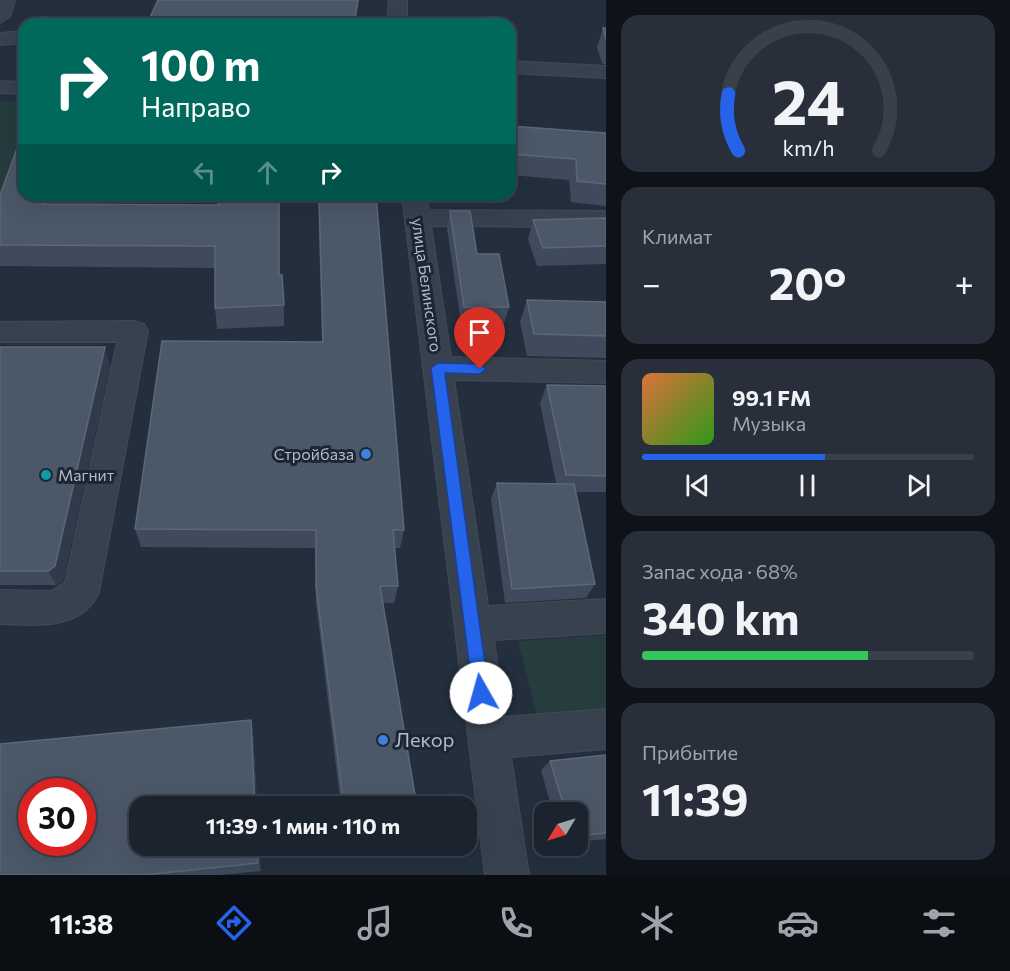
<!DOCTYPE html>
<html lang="ru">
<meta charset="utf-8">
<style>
body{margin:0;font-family:Commissioner,sans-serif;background:#282f3a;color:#f1f3f6;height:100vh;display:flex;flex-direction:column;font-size:22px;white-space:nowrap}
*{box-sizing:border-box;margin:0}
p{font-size:20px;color:#a0a4aa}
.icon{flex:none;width:33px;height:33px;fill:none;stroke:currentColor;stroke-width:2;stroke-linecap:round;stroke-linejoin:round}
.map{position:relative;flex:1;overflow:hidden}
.drawer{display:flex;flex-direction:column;gap:15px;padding:15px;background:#0f1319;width:404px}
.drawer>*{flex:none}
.hud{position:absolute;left:18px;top:18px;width:498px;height:183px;border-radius:18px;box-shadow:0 6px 24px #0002,0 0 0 2px #39404a;background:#00695c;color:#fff;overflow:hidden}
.needle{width:39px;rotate:232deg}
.tools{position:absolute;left:534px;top:802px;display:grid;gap:12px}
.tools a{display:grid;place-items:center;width:54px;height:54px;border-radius:12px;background:#1b232e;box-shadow:0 6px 24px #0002,0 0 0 2px #39404a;font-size:30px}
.speed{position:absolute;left:18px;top:778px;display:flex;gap:12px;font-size:30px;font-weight:700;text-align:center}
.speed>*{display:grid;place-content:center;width:78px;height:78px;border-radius:50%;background:#1b232e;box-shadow:0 6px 24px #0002,0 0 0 2px #39404a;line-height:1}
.speed .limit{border:9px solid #d22;background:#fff;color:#111}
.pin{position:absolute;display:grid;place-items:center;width:51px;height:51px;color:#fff;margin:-62px -26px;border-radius:50% 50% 50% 0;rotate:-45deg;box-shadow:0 0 6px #0007}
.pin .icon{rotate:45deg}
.me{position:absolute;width:66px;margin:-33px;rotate:353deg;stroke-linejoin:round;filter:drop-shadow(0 0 4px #0008)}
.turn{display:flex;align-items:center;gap:21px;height:126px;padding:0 24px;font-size:27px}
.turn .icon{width:78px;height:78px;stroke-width:2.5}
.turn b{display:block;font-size:42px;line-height:51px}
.lanes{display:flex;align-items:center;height:57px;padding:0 24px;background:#0003;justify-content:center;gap:30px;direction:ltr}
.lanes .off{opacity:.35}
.big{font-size:45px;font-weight:700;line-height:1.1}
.drawer .card{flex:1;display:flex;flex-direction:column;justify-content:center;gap:9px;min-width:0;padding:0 21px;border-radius:18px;background:#282f3a}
.drawer .dial{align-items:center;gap:0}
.dial svg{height:156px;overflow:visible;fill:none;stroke:#39404a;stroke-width:7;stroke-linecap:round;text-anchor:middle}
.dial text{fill:#f1f3f6;stroke:none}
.song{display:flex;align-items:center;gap:18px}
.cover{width:72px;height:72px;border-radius:9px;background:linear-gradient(135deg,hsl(20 70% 55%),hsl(110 70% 35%))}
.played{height:6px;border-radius:3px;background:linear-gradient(90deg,#2563eb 55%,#39404a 55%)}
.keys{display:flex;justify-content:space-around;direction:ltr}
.heat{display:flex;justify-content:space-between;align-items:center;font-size:33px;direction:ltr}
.charge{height:9px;border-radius:4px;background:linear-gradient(90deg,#34c759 68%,#39404a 0)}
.trip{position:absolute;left:129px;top:796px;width:348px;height:60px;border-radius:18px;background:#1b232e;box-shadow:0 6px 24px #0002,0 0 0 2px #39404a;font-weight:700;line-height:60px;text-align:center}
.dock{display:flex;height:96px;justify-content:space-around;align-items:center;background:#0b0e12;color:#a0a4aa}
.dock .icon{width:42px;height:42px}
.dock .current{color:#2563eb}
.dock b{font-size:27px;color:#f1f3f6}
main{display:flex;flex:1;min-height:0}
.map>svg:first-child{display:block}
</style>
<main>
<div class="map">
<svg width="607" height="875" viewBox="0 0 607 875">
<rect width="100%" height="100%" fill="#242f3e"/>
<path fill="#263c3f" d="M 0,101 L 24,101 L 24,124 L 0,193 Z
M 606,635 L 606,711 L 537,717 L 518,641 Z"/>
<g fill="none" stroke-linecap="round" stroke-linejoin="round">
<defs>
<path id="minor" d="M 0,0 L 15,0 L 10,17 L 0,23 Z
M 389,0 L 407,0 L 407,24 L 387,24 Z
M 24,31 L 24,43 L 0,45 L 0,33 Z
M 510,61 L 607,66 L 607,78 L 510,73 Z
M 0,81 L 24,82 L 24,94 L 0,93 Z
M 402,195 L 426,195 L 429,210 L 607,211 L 607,227 L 431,226 L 451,357 L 607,361 L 607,383 L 454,380 L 488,606 L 607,599 L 607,633 L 494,640 L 505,717 L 607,709 L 607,749 L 511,757 L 529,875 L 485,875 Z
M 134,321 L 144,324 L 148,331 L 99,592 C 82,631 35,625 0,624 L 0,590 L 51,591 L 65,582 L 117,342 L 0,342 L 0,322 Z"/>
</defs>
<use href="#minor" stroke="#414a57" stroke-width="2"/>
<use href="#minor" fill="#38414e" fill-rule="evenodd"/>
</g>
<path fill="#3f4b5c" d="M 603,28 L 606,28 L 606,65 L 602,63 L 597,48 Z
M 510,126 L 606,133 L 606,206 L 571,202 L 569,180 L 510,175 Z
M 0,195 L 59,195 L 56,204 L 218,205 L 219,195 L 280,195 L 280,275 L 284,305 L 284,326 L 217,329 L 215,308 L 215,268 L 0,266 Z
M 318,195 L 376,195 L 404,530 L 400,548 L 395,548 L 398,586 L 394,603 L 383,603 L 417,807 L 341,807 L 316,603 L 315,548 L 141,547 L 135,529 L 322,342 Z
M 450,211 L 477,254 L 509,307 L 504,324 L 461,323 L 447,228 Z
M 606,218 L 606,264 L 537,266 L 528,239 L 533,220 Z
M 527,300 L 606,302 L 606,358 L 527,356 L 520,322 Z
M 0,347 L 110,365 L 63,581 L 56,585 L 0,585 Z
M 547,385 L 606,386 L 606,492 L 576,492 L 595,584 L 586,598 L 505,603 L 491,499 L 497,483 L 556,483 L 540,403 Z
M 251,720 L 253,733 L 261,871 L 220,875 L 0,875 Z
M 606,755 L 606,839 L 578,842 L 578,813 L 553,813 L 541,770 L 550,761 Z
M 346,846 L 400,846 L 346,852 Z"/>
<path fill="#2f3b4b" d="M 358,0 L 359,0 L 358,11 L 356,24 L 354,24 Z
M 46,195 L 59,195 L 50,225 L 43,204 Z
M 279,195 L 280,195 L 280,296 L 279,275 Z
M 105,347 L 110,365 L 63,581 L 56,585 L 48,571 Z
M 251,720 L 253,733 L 257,807 L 255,807 Z
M 257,846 L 259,846 L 261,871 L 258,863 Z"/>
<path fill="#4b5868" stroke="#5c6777" stroke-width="1.5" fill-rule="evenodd" d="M 158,0 L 358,0 L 354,24 L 147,24 Z
M 603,28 L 606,28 L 606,39 Z
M 510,126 L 606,133 L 606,184 L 577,181 L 576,159 L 510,154 Z
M 24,129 L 24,195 L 46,195 L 43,204 L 218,205 L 219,195 L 279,195 L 279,275 L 282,275 L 284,305 L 215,308 L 215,246 L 0,245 L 0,195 Z
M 319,195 L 376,195 L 404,530 L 393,530 L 398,586 L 380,586 L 417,807 L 344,807 L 316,586 L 316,530 L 135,529 L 162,341 L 323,342 Z
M 450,211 L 470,211 L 477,254 L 499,254 L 509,307 L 464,307 Z
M 606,218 L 606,246 L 543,248 L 533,220 Z
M 527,300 L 606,302 L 606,336 L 534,334 Z
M 0,347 L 105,347 L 55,566 L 48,571 L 0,571 Z
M 547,385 L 606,386 L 606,476 L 566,475 Z
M 497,483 L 574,484 L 595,584 L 512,589 Z
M 251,720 L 255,807 L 140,807 L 140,846 L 257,846 L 258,863 L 144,875 L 0,875 L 0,744 ZM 32,792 L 82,792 L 82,843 L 32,843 Z
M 606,755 L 606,833 L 578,836 L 578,813 L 566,813 L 550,761 Z"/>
<path fill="#2563eb" stroke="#184099" stroke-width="1.5" d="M 438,363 L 480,364 L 486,369 L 480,374 L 445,373 L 489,693 L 487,699 L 481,702 L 475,699 L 473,693 L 431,368 Z"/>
<g fill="#3f7fe0" stroke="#1d2633" stroke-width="2">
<circle cx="366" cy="454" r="6"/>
<circle cx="383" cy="740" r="6"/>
</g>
<circle fill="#0f9aa8" stroke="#1d2633" stroke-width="2" cx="46" cy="475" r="6"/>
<g text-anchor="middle" stroke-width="6" stroke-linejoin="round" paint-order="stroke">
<g font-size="16" fill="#b4bcc9" stroke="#1d2633">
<text transform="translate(427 285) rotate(82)" y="6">улица Белинского</text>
</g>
<g font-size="16" fill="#b4bcc9" stroke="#1d2633" text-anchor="end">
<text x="354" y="460">Стройбаза</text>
<text x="58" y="481" text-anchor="start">Магнит</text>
</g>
<g font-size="20" fill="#b4bcc9" stroke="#1d2633" text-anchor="start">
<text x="395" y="747">Лекор</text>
</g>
</g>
</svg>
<div class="tools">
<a><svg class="needle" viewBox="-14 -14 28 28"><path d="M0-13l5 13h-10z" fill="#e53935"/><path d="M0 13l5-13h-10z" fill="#a0a4aa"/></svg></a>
</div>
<div class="speed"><div class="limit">30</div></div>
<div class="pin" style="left:480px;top:369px;background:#d93025"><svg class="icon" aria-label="arrive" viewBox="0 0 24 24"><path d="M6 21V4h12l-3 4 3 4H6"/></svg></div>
<svg class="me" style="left:481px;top:693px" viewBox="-20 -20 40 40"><circle r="19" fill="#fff"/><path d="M0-13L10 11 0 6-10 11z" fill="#2563eb"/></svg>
<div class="trip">11:39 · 1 мин · 110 m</div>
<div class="hud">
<div class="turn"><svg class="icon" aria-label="right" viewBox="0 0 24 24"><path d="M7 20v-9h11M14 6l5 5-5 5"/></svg><div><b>100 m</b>Направо</div></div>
<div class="lanes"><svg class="icon off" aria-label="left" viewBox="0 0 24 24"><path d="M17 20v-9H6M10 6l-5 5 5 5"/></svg><svg class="icon off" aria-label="ahead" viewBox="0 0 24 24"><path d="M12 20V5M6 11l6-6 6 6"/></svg><svg class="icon" aria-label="right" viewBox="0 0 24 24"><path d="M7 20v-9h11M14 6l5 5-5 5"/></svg></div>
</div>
</div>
<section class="drawer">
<div class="card dial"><svg viewBox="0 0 100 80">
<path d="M14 69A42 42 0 1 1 86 69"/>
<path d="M14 69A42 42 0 0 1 9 40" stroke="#2563eb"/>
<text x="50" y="56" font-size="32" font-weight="700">24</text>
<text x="50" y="72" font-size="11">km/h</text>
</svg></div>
<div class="card"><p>Климат</p>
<div class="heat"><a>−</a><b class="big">20°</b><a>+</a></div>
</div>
<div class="card">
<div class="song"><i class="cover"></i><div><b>99.1 FM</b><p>Музыка</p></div></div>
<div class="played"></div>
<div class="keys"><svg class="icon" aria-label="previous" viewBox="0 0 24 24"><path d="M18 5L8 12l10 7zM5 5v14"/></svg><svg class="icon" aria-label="pause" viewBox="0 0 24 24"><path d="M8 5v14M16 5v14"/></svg><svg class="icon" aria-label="next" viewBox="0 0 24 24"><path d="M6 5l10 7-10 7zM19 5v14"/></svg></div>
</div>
<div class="card"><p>Запас хода · 68%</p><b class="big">340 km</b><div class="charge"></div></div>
<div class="card"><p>Прибытие</p><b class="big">11:39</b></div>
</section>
</main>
<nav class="dock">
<b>11:38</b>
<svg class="icon current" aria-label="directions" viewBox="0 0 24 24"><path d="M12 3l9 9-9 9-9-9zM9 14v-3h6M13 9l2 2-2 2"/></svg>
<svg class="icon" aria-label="music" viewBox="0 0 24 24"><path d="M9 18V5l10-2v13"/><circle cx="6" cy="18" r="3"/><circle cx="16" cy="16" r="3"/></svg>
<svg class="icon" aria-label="phone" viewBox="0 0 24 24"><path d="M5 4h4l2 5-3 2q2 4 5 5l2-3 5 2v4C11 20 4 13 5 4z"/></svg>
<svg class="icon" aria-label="climate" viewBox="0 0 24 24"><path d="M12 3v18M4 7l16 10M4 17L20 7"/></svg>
<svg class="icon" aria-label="car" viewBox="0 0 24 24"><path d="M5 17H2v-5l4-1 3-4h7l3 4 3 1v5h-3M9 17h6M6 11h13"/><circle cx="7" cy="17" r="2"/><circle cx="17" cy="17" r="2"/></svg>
<svg class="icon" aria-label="filters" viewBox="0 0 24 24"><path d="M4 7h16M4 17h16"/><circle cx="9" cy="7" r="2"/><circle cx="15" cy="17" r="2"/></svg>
</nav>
